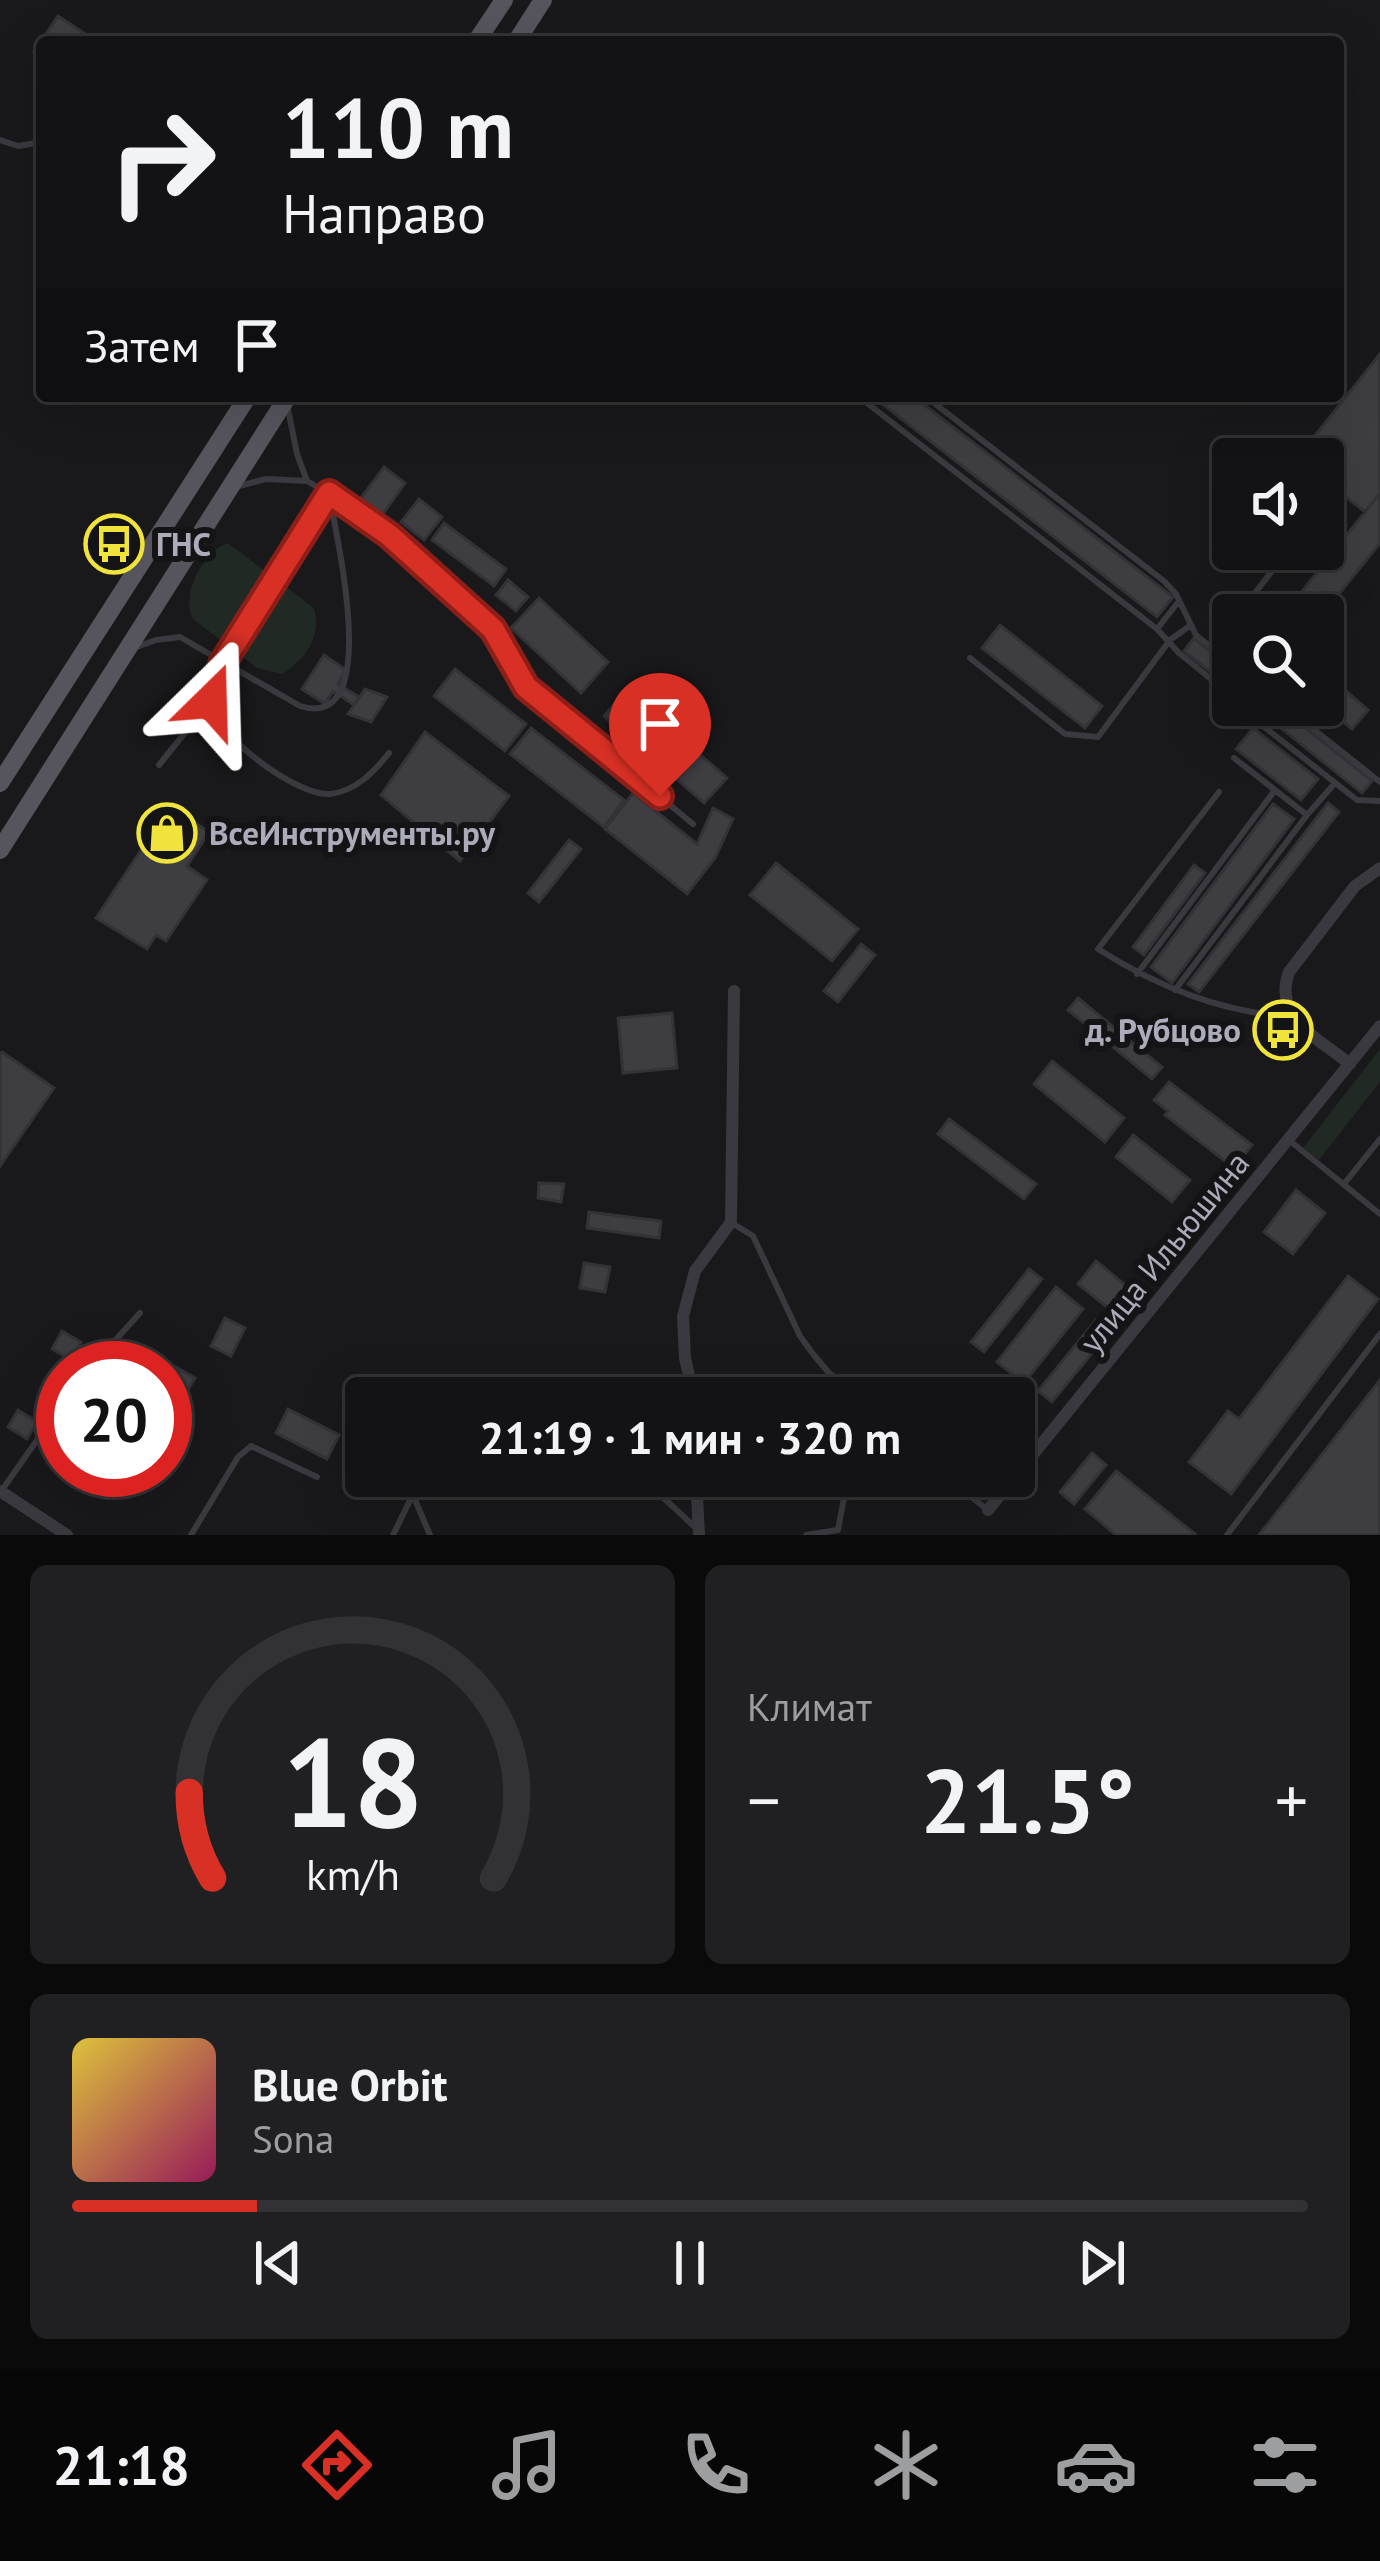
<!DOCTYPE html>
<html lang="ru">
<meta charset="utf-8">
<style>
body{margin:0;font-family:"PT Sans",sans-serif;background:#202022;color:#f1f3f6;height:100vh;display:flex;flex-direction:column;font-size:45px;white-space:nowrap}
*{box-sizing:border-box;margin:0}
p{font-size:39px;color:#9d9ea0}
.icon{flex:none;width:66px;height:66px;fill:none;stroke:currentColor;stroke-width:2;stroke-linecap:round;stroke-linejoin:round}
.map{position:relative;height:1535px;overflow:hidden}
.drawer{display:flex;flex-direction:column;gap:30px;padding:30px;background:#0a0a0b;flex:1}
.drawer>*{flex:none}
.top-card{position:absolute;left:36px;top:36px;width:1308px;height:366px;border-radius:12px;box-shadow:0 12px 48px #0002,0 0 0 3px #323234;background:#131214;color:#f1f3f6;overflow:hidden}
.fabs{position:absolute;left:1212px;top:438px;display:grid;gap:24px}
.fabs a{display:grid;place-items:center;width:132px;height:132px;border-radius:12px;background:#131214;box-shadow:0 12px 48px #0002,0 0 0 3px #323234;font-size:60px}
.speed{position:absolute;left:36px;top:1341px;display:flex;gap:24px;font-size:60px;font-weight:700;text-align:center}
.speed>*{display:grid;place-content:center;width:156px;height:156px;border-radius:50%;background:#131214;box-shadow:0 12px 48px #0002,0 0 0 3px #323234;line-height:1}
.speed .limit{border:18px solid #d22;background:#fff;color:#111}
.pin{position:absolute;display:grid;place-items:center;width:102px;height:102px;color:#fff;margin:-123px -51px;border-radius:50% 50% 50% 0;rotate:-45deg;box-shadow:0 0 12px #0007}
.pin .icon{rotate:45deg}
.me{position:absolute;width:132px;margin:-66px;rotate:22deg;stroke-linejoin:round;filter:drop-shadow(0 0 9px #0008)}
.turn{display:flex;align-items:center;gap:42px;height:252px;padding:0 48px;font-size:54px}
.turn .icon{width:156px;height:156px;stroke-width:2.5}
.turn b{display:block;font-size:84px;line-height:102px}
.then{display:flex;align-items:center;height:114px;padding:0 48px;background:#0003;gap:24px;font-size:45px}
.big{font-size:90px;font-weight:700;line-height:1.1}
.drawer .tile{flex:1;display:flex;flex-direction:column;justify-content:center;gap:18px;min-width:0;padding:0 42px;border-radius:18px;background:#202022}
.drawer .dial{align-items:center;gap:0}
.dial svg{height:312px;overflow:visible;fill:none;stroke:#323234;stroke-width:7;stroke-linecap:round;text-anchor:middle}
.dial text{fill:#f1f3f6;stroke:none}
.song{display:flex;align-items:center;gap:36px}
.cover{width:144px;height:144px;border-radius:18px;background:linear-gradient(135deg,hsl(50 70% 55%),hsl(330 70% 35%))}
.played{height:12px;border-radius:6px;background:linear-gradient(90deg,#d93025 15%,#323234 15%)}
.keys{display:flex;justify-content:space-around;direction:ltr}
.heat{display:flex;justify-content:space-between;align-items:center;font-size:66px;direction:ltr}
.drawer .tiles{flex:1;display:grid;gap:30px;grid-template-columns:1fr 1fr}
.tile:last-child{grid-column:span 2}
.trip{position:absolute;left:345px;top:1377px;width:690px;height:120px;border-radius:12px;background:#131214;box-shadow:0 12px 48px #0002,0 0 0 3px #323234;font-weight:700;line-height:120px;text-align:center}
.dock{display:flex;height:192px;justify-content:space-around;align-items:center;background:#080708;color:#9d9ea0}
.dock .icon{width:84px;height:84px}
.dock .selected{color:#d93025}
.dock b{font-size:54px;color:#f1f3f6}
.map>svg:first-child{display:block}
</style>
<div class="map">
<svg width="1380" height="1535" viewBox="0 0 1380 1535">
<rect width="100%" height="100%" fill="#19181a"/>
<path fill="#202923" d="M 228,543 L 314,608 C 322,636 306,659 282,674 L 257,668 L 193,619 C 180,594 203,552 228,543 Z
M 1380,1049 L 1380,1082 L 1319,1160 L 1303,1148 Z"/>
<path fill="#3e3d42" stroke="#333236" stroke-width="3" d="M 58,16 L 98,42 L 42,42 L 42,57 L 34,52 Z
M 1380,354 L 1380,493 L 1365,512 L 1323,479 L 1323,459 L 1297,458 Z
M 872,396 L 913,396 L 1173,597 L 1157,617 Z
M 384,467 L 405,483 L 380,518 L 358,502 Z
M 1380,493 L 1380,543 L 1322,615 L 1283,615 Z
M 419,499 L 442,517 L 424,540 L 401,522 Z
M 444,523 L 506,569 L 494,586 L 432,540 Z
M 508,580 L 528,597 L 516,611 L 496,595 Z
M 539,598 L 608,662 L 581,693 L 511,628 Z
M 1000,625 L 1102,706 L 1085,728 L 982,648 Z
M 1194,638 L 1233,670 L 1233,690 L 1184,651 Z
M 324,655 L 346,670 L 338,684 L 359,697 L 354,705 L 333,691 L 325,704 L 302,689 Z
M 455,669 L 526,724 L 505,751 L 434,696 Z
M 1323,671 L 1368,710 L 1352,729 L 1323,704 Z
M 365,689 L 387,697 L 371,722 L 348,714 Z
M 626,690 L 727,778 L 704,803 L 604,716 Z
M 1252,705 L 1277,705 L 1372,781 L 1362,793 Z
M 531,728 L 624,800 L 604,827 L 510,754 Z
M 1253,728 L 1318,779 L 1301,800 L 1236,749 Z
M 425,732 L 509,796 L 460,861 L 381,795 Z
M 633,793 L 697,844 L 713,808 L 733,819 L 715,858 L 687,894 L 605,829 Z
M 1328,803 L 1339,812 L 1199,992 L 1188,984 Z
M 1273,804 L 1294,819 L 1172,983 L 1151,967 Z
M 170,806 L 209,832 L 187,866 L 207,880 L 166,941 L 156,935 L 147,949 L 96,918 Z
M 569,840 L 581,849 L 539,902 L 528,893 Z
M 776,863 L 858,929 L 832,961 L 750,895 Z
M 1194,865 L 1205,873 L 1144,955 L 1133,947 Z
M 861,944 L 875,955 L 838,1002 L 824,991 Z
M 1078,998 L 1162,1067 L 1152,1079 L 1068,1010 Z
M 672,1013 L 677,1068 L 623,1073 L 618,1018 Z
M 2,1052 L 54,1088 L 0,1166 L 0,1055 Z
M 1052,1061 L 1124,1118 L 1105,1142 L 1034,1084 Z
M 1169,1082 L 1252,1145 L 1234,1168 L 1165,1115 L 1168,1111 L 1154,1100 Z
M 949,1119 L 1036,1184 L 1024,1199 L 938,1134 Z
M 1133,1135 L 1190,1180 L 1172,1202 L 1116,1157 Z
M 539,1183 L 564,1184 L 561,1202 L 538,1198 Z
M 1296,1190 L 1325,1213 L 1293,1254 L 1264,1232 Z
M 589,1212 L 661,1221 L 659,1238 L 587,1228 Z
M 1096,1261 L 1130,1289 L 1112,1311 L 1078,1284 Z
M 584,1263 L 610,1267 L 605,1292 L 580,1288 Z
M 1029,1269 L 1042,1279 L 984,1352 L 971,1342 Z
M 1348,1276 L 1378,1299 L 1231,1494 L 1189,1462 L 1228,1411 L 1239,1419 Z
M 1056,1287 L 1083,1309 L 1024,1383 L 997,1362 Z
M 225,1318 L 245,1328 L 231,1356 L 211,1346 Z
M 1096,1320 L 1110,1331 L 1052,1402 L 1038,1391 Z
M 62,1331 L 81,1342 L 71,1360 L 52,1349 Z
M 174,1366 L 195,1378 L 180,1403 L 165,1394 L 165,1381 Z
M 1380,1380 L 1380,1535 L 1259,1535 Z
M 288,1409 L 339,1435 L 327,1459 L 276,1433 Z
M 18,1410 L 37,1422 L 27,1439 L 8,1427 Z
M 360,1449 L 366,1452 L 366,1476 L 411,1476 L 402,1496 L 350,1471 Z
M 1092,1453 L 1106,1465 L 1074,1504 L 1060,1492 Z
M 1116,1471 L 1195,1534 L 1194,1535 L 1116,1535 L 1085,1509 Z"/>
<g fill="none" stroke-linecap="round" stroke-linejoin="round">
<path stroke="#3a393f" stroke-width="6" d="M 0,140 L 18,146 L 42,142
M 858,396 L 1157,629 L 1179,653 L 1233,697
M 925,396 L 1164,581 L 1176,594 L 1196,635 L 1233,665
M 288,409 L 297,454 L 307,481
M 239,486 L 266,479 L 307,481 L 357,510 L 493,629 L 527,687 L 693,824
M 329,493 C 305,531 208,666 211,702 C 214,735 298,797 330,794 C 356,791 374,772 389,753
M 1238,615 L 1289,549
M 1157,629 L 1179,601
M 134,648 L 156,640 L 180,637 L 300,706 C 385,733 335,532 329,493
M 1212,648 L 1233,621
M 970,658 L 1065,734 L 1098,737 L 1170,640 L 1191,625
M 1243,705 L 1258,722 L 1357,800 L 1380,801
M 1283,705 L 1380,782
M 159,765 L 209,703
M 1219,792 L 1098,949 C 1158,987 1220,1012 1292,1017
M 1307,815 L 1335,783
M 1137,974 L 1275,790
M 1175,990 L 1307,815 L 1234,758
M 1289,1140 L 1380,1214
M 1344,1184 L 1380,1139
M 732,1223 L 753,1236 L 800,1336 L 813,1354 L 829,1373 L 863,1398
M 90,1368 L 140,1313
M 578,1476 L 656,1491 L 696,1528
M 944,1476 L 988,1510
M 2,1490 L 63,1403
M 413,1495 L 430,1535
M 191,1535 L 238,1457 L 251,1446 L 317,1477
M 393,1535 L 422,1476
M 806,1535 L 838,1530 L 844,1498 L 945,1479
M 1227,1535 L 1380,1334"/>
<path stroke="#3a393f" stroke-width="12" d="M 1350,1064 C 1319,1039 1272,1017 1289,972 L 1355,886 L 1380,868
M 694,1398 L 685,1358 L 683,1316 L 695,1271 L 731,1222 L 734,991
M 696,1476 L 699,1535
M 0,1491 L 67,1535
M 988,1510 L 1380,1026"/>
<path stroke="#56555e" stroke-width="18" d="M 476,42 L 504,0
M 516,42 L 543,0
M 0,783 L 248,396
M 0,850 L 288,396"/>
</g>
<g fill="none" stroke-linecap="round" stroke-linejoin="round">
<defs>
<path id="route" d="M 211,701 L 222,664 L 329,493 L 389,535 L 493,629 L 526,687 L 660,796"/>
</defs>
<use href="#route" stroke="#8d1f18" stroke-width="30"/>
<use href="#route" stroke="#d93025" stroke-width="21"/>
</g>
<defs>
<symbol id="bus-ring" viewBox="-11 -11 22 22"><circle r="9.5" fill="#141315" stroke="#f0e33b" stroke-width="1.5"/><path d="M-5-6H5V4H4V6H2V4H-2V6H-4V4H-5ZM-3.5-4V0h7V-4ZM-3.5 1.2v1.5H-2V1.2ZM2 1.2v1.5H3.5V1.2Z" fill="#f0e33b"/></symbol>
<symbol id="shop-ring" viewBox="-11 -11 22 22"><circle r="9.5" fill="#141315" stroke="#f0e33b" stroke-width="1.5"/><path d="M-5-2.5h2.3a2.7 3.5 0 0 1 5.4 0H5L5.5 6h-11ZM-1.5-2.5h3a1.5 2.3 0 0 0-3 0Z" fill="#f0e33b"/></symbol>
</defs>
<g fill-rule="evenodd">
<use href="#bus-ring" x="81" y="511" width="66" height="66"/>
<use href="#shop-ring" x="134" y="800" width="66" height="66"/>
<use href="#bus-ring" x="1250" y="997" width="66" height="66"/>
</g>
<g text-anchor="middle" stroke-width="12" stroke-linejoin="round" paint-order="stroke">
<g font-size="33" font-weight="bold" fill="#ababba" stroke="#141315" text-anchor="start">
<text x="156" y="556">ГНС</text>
<text x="209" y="845">ВсеИнструменты.ру</text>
<text x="1241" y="1042" text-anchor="end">д. Рубцово</text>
</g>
<g font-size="33" fill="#ababba" stroke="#141315">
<text transform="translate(1164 1252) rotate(-51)" y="12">улица Ильюшина</text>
</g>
</g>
</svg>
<div class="fabs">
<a><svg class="icon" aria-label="sound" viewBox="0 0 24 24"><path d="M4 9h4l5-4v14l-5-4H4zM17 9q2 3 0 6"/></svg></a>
<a><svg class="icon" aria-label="search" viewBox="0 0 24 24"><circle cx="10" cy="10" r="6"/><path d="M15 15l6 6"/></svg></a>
</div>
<div class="speed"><div class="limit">20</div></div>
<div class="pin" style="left:660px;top:796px;background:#d93025"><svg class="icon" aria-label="arrive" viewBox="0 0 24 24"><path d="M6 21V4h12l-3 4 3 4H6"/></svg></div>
<svg class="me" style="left:211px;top:701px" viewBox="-20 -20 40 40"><path d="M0-17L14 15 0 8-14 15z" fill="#d93025" stroke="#fff" stroke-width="4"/></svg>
<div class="trip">21:19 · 1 мин · 320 m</div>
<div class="top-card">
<div class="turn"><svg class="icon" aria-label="right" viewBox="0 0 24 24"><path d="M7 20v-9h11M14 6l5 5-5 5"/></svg><div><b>110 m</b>Направо</div></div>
<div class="then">Затем<svg class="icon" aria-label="arrive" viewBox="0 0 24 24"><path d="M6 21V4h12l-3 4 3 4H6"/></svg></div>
</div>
</div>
<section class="drawer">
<div class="tiles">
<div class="tile dial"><svg viewBox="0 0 100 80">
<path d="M14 69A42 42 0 1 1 86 69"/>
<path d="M14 69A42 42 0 0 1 8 47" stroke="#d93025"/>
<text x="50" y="56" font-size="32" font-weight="700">18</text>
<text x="50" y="72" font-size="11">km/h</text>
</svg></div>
<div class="tile"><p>Климат</p>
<div class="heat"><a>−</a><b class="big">21.5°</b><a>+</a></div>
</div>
<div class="tile">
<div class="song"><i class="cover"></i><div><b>Blue Orbit</b><p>Sona</p></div></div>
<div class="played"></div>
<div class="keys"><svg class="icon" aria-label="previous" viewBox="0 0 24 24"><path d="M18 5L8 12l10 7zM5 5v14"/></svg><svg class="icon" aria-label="pause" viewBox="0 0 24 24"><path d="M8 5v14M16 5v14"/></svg><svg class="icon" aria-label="next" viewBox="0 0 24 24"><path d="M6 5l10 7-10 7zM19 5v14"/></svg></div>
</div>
</div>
</section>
<nav class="dock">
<b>21:18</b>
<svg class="icon selected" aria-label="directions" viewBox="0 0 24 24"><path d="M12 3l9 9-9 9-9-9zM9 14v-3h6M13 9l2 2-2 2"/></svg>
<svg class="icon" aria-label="music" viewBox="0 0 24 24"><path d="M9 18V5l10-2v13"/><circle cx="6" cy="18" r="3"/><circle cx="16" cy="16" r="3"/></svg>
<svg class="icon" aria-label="phone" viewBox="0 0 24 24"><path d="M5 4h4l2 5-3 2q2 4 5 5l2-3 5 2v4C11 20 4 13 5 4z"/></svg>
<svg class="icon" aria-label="climate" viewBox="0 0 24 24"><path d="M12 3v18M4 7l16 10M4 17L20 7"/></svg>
<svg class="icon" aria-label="car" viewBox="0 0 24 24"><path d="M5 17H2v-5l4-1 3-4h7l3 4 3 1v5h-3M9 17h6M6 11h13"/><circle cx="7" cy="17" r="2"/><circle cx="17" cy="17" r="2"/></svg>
<svg class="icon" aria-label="filters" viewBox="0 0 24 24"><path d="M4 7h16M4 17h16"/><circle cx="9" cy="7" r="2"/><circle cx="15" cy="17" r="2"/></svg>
</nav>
